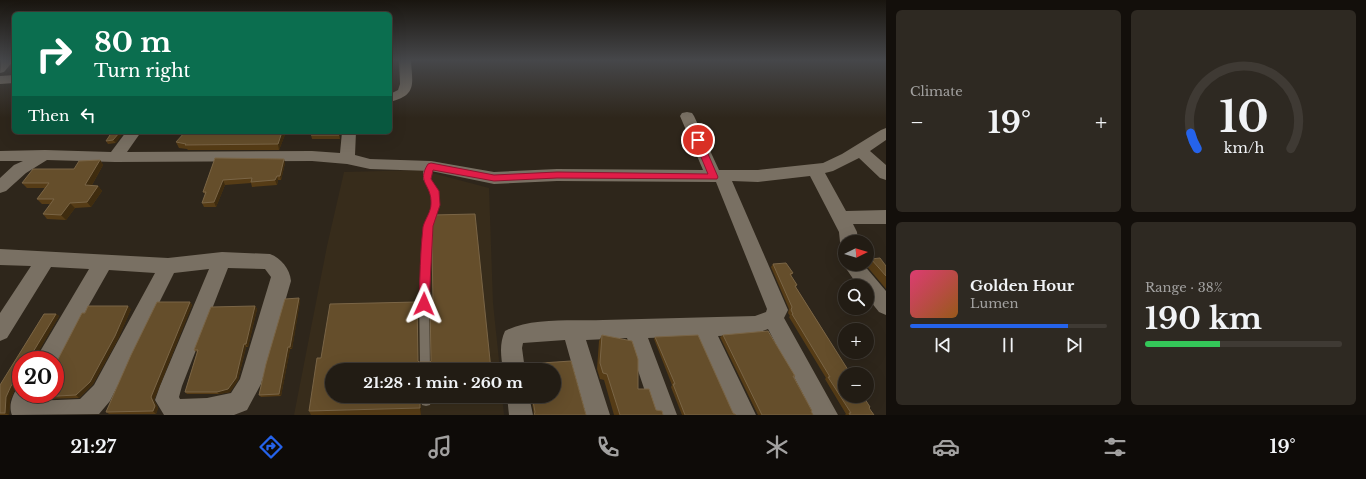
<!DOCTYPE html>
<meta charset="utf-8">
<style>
body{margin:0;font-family:"Libre Baskerville",serif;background:#2e2922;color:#f1f3f6;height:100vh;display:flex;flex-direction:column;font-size:15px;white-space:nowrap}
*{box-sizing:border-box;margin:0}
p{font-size:13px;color:#a2a1a0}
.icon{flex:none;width:22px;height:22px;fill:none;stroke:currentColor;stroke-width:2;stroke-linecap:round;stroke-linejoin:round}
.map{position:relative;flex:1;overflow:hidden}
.details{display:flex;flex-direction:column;gap:10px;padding:10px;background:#130f0b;width:480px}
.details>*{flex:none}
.banner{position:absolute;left:12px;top:12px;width:380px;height:122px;border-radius:6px;box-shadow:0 4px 16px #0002,0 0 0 1px #3f3a34;background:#0b6e4f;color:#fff;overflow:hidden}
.needle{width:26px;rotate:85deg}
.buttons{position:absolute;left:838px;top:235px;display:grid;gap:8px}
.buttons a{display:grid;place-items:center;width:36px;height:36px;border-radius:50%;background:#221c14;box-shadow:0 4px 16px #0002,0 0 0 1px #3f3a34;font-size:20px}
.speed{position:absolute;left:12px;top:351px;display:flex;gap:8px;font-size:20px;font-weight:700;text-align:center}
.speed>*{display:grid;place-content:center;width:52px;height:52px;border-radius:50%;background:#221c14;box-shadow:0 4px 16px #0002,0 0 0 1px #3f3a34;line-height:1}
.speed .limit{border:6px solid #d22;background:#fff;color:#111}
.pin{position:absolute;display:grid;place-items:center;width:34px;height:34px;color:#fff;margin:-17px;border:2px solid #fff;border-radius:50%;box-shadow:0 1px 4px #0007}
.me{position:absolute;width:44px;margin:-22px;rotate:1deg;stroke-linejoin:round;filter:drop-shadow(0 0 3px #0008)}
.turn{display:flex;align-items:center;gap:14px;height:84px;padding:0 16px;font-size:18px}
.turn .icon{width:52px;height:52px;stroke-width:2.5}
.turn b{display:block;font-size:28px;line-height:34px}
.then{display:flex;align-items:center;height:38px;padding:0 16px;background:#0003;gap:8px;font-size:15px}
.big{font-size:30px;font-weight:700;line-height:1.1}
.details .tile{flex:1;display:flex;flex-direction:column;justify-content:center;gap:6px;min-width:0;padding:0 14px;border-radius:6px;background:#2e2922}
.details .dial{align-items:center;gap:0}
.dial svg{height:104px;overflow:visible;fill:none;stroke:#3f3a34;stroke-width:7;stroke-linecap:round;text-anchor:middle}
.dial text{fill:#f1f3f6;stroke:none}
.song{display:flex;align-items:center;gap:12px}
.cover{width:48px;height:48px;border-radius:6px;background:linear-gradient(135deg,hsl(340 70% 55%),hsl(30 70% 35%))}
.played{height:4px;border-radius:2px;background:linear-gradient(90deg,#2563eb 80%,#3f3a34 80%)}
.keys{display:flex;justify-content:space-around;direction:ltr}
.heat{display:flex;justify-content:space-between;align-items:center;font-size:22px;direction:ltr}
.charge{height:6px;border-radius:3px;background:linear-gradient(90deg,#34c759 38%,#3f3a34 0)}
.details .tiles{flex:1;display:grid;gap:10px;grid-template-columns:repeat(2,1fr)}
.trip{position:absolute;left:325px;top:363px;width:236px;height:40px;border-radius:20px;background:#221c14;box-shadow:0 4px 16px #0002,0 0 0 1px #3f3a34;font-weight:700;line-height:40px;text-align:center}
.menu{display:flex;height:64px;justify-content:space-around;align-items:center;background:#0e0b08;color:#a2a1a0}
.menu .icon{width:28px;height:28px}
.menu .selected{color:#2563eb}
.menu b{font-size:18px;color:#f1f3f6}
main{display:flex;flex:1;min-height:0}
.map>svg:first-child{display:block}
</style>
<main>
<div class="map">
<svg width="886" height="415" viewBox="0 0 886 415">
<rect width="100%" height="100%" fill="#2e261b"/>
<path fill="#372c1b" d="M 421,170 L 489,188 L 493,303 L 500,370 L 332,370 L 332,396 L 502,396 L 504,415 L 294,415 L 327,246 L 344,172 Z"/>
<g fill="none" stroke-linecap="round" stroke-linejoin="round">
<path fill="#797063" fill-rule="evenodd" d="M 431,163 L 435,166 L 431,172 L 431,179 L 438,191 L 440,205 L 432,226 L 429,289 L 430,370 L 420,370 L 419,289 L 424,226 L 432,205 L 430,191 L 423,179 L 423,172 L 428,164 Z
M 420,396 L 430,396 L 431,401 L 430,405 L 426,406 L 422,405 Z"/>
<path fill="#797063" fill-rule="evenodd" d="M 1,60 L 14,60 L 4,72 L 0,73 Z
M 399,60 L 411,60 C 412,83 418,95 390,102 L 390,94 L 398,90 L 400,84 Z
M 14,75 L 14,83 L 0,84 L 0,76 Z
M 687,112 L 692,113 L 694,116 L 719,170 L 758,170 L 823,163 L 842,154 L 881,130 L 886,128 L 886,140 L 870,151 L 886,165 L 886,180 L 880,178 L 859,158 L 833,171 L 825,173 L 846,211 L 886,210 L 886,224 L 853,224 L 857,232 L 858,242 L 845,242 L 845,248 L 843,247 L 840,242 L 839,232 L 810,176 L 758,182 L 732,181 L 788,310 L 784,318 L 838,415 L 813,415 L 768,329 L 755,334 L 718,336 L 756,415 L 732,415 L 697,336 L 648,338 L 677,415 L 653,415 L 627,338 L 586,340 L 610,415 L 586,415 L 565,340 L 523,343 L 522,348 L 525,370 L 503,370 C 501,356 499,344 505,331 C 530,317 574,321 603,320 C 654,319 704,317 755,316 L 766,312 L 767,309 L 716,182 L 557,181 L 494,184 L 431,171 L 370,169 L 347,164 L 312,161 L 115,162 L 47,160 L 26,173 L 6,191 L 0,193 L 0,178 L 14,165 L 23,161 L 0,161 L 0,151 L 45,150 L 111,152 L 126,132 L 141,132 L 127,152 L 312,151 L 340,153 L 342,132 L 356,132 L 355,155 L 370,159 L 431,161 L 494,172 L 557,169 L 703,170 L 680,116 L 682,113 Z
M 0,249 L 168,258 L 222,252 L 270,254 C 281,258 290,269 291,281 L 261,384 L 247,410 L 234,415 L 164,415 L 155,400 L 160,386 L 209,269 L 174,273 L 110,401 L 99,414 L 12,415 C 8,405 13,395 18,386 L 21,385 L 21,394 L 37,394 L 34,401 L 80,399 L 94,385 L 155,273 L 109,270 L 55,365 L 55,360 L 35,360 L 89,269 L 51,267 L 7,338 L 0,341 L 0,313 L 31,266 L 0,265 ZM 228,268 L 265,269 L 271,277 L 240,379 L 231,393 L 207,398 L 180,399 L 179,397 L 182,386 Z
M 845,259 L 845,264 L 863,264 L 886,291 L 886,315 L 879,312 L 867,297 L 867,286 L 858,286 L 843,264 Z
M 507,396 L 529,396 L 533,415 L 509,415 Z"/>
</g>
<path fill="#563c16" d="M 112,132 L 116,143 L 108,144 L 106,141 Z
M 212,132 L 293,132 L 286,132 L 279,150 L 188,150 L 187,149 L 179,148 L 176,142 L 211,134 Z
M 312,132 L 340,132 L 340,139 L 312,139 L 311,135 Z
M 215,158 L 285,163 L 281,180 L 278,180 L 277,185 L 252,187 L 251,183 L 225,185 L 216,207 L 204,207 L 202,203 L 205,194 L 203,192 Z
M 100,160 L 103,165 L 92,185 L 98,186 L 102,191 L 91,207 L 75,208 L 66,220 L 47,219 L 43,214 L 51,204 L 42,204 L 37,199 L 45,188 L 27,188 L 22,183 L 74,169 Z
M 871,259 L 886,266 L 886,289 L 865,264 L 867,264 L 867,263 Z
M 773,264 L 793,273 L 791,276 L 797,285 L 796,287 L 850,373 L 849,374 L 870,407 L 869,408 L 874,415 L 845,415 L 846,414 L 825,379 L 826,378 L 789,317 L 790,316 L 788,313 L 789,309 L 771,267 Z
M 299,298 L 300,301 L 292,349 L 290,349 L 281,396 L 261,397 L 259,395 Z
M 190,302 L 192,305 L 154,400 L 158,408 L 156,414 L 109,414 L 106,412 Z
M 417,302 L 418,312 L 418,361 L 419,362 L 491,370 L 332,370 L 420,397 L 421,415 L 311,415 L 309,411 L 321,358 Z
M 255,306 L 257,309 L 248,347 L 246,347 L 238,380 L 230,392 L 219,394 L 187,394 L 185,392 L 197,352 L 194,350 Z
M 131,309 L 118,339 L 93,384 L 79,398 L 42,399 L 39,397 Z
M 44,314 L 56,314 L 59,316 L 34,359 L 36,360 L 21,360 L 21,389 L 19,388 L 18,384 L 15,389 L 10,400 L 9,415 L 0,415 L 0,385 Z
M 602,335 L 638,389 L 656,410 L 663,415 L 614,415 L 604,380 L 600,379 L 597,369 L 599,341 Z
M 723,335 L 795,376 L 794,377 L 812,411 L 811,412 L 813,415 L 758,415 L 720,337 Z
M 655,337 L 733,413 L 736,415 L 682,415 L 671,387 L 672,385 L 654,339 Z
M 571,361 L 586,415 L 534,415 L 531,396 L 554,396 L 554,370 L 527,370 L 526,367 L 527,364 Z
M 431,396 L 493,396 L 492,401 L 432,403 Z"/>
<path fill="#3f2c0f" d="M 120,132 L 124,132 L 116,143 L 113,140 Z
M 282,132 L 286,132 L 279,150 L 278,144 Z
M 339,132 L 340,132 L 340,139 L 339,135 Z
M 284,159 L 285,163 L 281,180 L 280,176 Z
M 100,160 L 103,165 L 89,190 L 85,185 Z
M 277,176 L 278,180 L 277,185 L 275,180 Z
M 223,180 L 225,185 L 216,207 L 214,202 Z
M 98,186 L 102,191 L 91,207 L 87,202 Z
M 70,203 L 75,208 L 66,220 L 61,215 Z
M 299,298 L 300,301 L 292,349 L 290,347 Z
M 190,302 L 192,305 L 154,400 L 158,408 L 156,414 L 153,411 L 151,397 Z
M 417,302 L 418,312 L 418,370 L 418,361 Z
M 128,306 L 131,309 L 118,339 L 93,384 L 79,398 L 76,395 Z
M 255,306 L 257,309 L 248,347 L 246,344 Z
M 56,314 L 59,316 L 34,359 L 30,359 L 30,357 Z
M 244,344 L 246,347 L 238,380 L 230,392 L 219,394 L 217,392 Z
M 288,347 L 290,349 L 281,396 L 279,394 Z
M 18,381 L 21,383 L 21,389 L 19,388 L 21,384 L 18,385 L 15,389 L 10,400 L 9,415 L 5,413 L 6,397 L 11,386 L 14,382 Z
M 420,397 L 421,406 L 421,415 L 420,408 Z"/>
<path fill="#654e2b" stroke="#7a6546" d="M 112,132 L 120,132 L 113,140 L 106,141 Z
M 185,132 L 193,132 L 211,134 L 212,132 L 282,132 L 278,144 L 185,145 L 186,144 L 176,142 Z
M 312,132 L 339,132 L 339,135 L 311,135 Z
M 215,158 L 284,159 L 280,176 L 277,176 L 275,180 L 251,182 L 252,178 L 223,180 L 214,202 L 202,203 L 206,192 L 203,192 Z
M 100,160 L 85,185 L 98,186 L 87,202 L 70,203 L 61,215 L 43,214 L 54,199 L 37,199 L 49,183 L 22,183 L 33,169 L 74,169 L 79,161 Z
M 475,214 L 491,370 L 332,370 L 332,396 L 420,396 L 420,408 L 309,411 L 317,358 L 321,358 L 330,304 L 417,302 L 418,361 L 419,362 L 430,362 L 431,361 L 430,302 L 433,302 L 432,245 L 433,215 Z
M 880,258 L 886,266 L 886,276 L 871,259 Z
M 786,263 L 793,273 L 790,274 L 797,285 L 795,286 L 850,373 L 849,373 L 849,374 L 845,374 L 845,396 L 863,396 L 870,407 L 869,408 L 874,415 L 850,415 L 849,413 L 851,413 L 828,377 L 830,377 L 792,314 L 793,314 L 791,310 L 792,307 L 773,264 Z
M 299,298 L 290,347 L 288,347 L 279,394 L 259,395 L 266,364 L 285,299 Z
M 157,302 L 190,302 L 151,397 L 155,406 L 153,411 L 106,412 L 131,355 Z
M 88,306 L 128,306 L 115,336 L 90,382 L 76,395 L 39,397 L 40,394 L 55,394 L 55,365 L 82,313 L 85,313 Z
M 255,306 L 246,344 L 244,344 L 236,378 L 228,389 L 217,392 L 185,392 L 198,350 L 194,350 L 211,307 Z
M 44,314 L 56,314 L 30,357 L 30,359 L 35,359 L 34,360 L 21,360 L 21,384 L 19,388 L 18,381 L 14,382 L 11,386 L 6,397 L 5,413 L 0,413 L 0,385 Z
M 768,331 L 795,376 L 793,376 L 812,411 L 811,411 L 813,415 L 762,415 L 723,335 Z
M 602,335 L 632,341 L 638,359 L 638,389 L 649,389 L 656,410 L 662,411 L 663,415 L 620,415 L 607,374 L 603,373 L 600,363 Z
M 698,335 L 733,413 L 736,415 L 685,415 L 673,384 L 675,384 L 655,337 Z
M 571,361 L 586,415 L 534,415 L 535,412 L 532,396 L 554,396 L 554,370 L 528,370 L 527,364 Z"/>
<linearGradient id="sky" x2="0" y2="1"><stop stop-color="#19150f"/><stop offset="0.51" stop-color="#46474a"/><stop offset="1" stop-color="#46474a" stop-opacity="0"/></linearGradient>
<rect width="886" height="118" fill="url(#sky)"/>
<path fill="#e11d48" stroke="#92132f" d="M 698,138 L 702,140 L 718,177 L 717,179 L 557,178 L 494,181 L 433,170 L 431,179 L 439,191 L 440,205 L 433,226 L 429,304 L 428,308 L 424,309 L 420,308 L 419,304 C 420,279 420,252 423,227 C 425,219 431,212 431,204 C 432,184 416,183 428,164 L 431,163 L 494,175 L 557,172 L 708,174 L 694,140 Z"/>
</svg>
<div class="buttons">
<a><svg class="needle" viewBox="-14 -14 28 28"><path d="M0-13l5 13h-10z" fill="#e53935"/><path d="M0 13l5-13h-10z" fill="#a2a1a0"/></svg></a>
<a><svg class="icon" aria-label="search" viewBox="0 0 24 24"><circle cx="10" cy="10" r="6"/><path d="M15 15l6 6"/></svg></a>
<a>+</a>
<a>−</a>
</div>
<div class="speed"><div class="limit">20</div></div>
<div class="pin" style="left:698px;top:140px;background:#d93025"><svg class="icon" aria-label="arrive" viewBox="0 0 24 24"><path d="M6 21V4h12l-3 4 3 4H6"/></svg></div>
<svg class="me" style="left:424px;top:304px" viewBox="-20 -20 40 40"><path d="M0-17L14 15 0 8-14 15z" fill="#e11d48" stroke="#fff" stroke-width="4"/></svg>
<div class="trip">21:28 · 1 min · 260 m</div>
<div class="banner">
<div class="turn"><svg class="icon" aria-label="right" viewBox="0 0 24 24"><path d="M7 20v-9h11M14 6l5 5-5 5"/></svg><div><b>80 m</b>Turn right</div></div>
<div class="then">Then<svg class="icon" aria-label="left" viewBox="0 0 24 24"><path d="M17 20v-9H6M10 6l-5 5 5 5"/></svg></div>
</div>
</div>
<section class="details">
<div class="tiles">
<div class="tile"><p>Climate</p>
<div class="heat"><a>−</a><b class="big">19°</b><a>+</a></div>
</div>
<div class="tile dial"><svg viewBox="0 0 100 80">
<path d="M14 69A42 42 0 1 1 86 69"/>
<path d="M14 69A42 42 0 0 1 9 57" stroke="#2563eb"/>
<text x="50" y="56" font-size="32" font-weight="700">10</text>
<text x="50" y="72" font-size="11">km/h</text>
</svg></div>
<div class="tile">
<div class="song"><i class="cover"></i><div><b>Golden Hour</b><p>Lumen</p></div></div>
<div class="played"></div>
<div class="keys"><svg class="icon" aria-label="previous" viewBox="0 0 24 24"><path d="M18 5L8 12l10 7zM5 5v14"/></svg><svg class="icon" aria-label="pause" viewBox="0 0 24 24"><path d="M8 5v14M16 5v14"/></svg><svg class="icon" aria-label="next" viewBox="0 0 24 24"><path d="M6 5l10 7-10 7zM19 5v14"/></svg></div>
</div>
<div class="tile"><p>Range · 38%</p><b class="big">190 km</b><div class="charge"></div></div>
</div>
</section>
</main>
<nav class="menu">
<b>21:27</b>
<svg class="icon selected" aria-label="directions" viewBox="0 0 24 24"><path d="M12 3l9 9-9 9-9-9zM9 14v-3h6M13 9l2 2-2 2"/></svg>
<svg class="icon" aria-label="music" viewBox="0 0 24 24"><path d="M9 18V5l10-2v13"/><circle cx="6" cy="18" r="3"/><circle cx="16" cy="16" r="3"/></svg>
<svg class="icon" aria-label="phone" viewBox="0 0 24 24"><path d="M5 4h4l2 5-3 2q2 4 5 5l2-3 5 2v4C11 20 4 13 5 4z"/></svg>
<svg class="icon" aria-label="climate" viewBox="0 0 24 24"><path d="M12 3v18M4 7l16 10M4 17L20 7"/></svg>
<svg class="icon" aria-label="car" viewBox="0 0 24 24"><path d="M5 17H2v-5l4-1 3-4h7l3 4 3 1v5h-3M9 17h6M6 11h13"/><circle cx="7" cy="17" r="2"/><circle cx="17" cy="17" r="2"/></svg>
<svg class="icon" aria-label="filters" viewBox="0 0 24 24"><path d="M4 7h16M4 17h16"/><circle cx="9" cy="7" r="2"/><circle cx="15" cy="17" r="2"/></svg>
<b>19°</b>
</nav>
